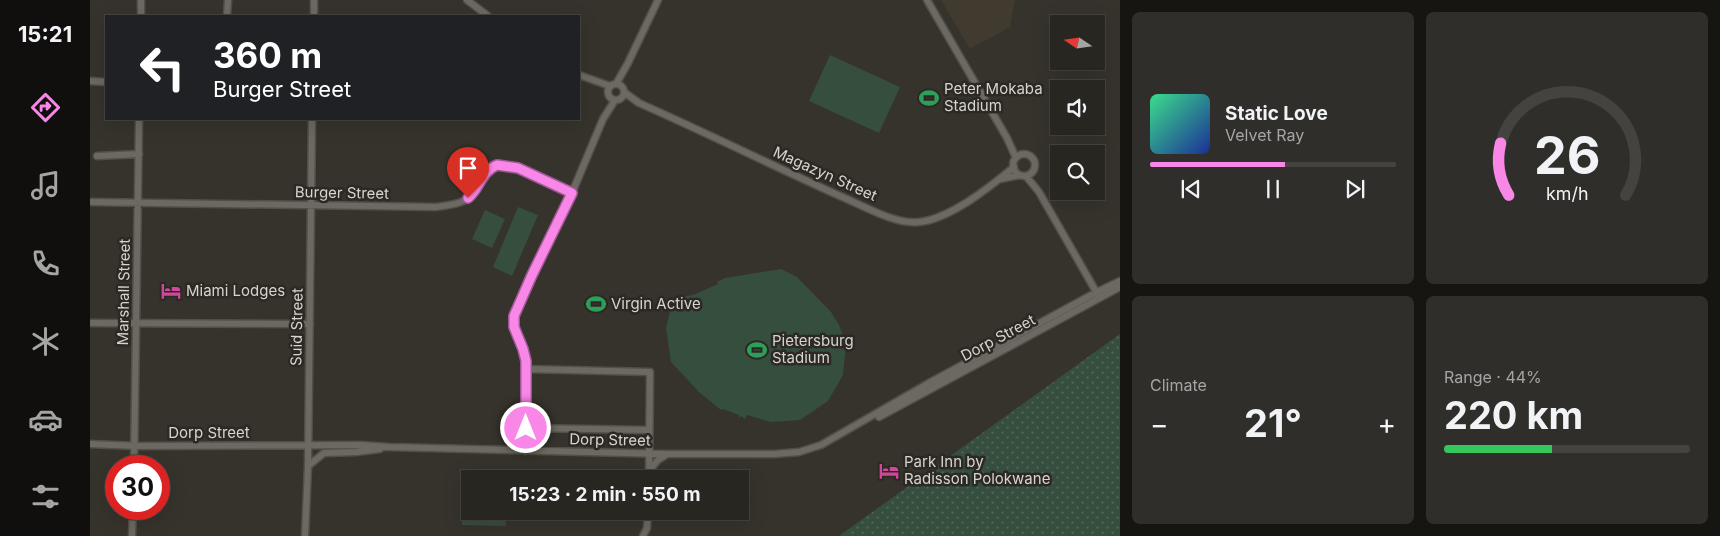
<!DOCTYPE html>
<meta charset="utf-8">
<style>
body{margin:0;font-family:Inter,sans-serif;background:#302e2a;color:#f1f3f6;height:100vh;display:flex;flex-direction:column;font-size:19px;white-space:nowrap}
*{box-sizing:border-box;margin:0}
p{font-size:16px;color:#a5a5a5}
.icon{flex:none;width:28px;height:28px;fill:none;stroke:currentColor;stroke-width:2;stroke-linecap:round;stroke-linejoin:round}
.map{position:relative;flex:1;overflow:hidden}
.details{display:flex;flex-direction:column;gap:12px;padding:12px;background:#161512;width:600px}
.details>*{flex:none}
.top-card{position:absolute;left:15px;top:15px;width:475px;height:105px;border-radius:0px;box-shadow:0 5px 20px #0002,0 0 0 1px #44433f;background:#202124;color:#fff;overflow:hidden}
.needle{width:32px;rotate:283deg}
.tools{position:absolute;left:960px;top:15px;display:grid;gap:10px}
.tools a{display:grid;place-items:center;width:55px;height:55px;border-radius:0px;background:#282621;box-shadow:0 5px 20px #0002,0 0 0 1px #44433f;font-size:25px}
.speed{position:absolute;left:15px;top:455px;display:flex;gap:10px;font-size:25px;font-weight:700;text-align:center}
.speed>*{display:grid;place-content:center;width:65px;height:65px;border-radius:50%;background:#282621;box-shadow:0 5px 20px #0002,0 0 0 1px #44433f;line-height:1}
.speed .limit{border:8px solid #d22;background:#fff;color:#111}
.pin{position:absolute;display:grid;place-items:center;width:42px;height:42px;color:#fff;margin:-51px -21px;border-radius:50% 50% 50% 0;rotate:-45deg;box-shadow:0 0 5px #0007}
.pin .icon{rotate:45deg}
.me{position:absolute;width:55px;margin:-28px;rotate:0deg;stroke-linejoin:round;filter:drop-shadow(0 0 4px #0008)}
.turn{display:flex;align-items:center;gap:18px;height:105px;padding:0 25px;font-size:22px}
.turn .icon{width:65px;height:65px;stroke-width:2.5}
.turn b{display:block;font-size:35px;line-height:42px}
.big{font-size:38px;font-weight:700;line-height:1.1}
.details .widget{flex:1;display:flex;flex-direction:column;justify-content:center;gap:8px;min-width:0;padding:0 18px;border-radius:8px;background:#302e2a}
.details .dial{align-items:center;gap:0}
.dial svg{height:130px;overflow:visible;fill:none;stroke:#44433f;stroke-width:7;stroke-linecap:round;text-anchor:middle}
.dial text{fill:#f1f3f6;stroke:none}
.song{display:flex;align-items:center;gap:15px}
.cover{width:60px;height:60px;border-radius:8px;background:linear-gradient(135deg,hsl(150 70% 55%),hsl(230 70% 35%))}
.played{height:5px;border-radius:2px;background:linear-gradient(90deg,#f987e8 55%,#44433f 55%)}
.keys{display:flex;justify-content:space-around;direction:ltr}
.heat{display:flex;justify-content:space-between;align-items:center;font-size:28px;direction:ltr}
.charge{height:8px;border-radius:4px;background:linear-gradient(90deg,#34c759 44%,#44433f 0)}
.details .tiles{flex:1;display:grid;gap:12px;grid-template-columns:repeat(2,1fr)}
.trip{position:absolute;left:371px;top:470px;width:288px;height:50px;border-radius:0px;background:#282621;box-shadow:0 5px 20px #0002,0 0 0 1px #44433f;font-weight:700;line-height:50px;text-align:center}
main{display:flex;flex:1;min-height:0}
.menu{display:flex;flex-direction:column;width:90px;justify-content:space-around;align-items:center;background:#100f0d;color:#a5a5a5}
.menu .icon{width:35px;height:35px}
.menu .active{color:#f987e8}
.menu b{font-size:22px;color:#f1f3f6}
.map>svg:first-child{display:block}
</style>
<main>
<nav class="menu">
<b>15:21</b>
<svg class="icon active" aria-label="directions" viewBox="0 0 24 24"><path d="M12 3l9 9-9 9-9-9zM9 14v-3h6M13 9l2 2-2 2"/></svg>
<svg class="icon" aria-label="music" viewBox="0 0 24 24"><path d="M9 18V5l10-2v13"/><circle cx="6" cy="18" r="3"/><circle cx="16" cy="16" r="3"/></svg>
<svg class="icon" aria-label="phone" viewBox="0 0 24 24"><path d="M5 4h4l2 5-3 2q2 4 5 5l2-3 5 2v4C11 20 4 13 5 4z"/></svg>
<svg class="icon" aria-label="climate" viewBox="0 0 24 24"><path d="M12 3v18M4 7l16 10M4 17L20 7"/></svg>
<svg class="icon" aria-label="car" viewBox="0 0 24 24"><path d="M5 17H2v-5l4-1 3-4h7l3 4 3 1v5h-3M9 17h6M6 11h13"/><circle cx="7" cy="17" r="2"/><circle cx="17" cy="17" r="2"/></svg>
<svg class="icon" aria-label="filters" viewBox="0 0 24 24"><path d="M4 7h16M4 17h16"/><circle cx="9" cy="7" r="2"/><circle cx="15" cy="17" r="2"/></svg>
</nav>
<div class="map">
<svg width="1030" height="536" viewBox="0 0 1030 536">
<defs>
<pattern id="grass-dots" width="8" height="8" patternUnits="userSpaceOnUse" patternTransform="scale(1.25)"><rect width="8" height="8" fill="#364e3e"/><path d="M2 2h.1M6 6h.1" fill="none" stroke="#526759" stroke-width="1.8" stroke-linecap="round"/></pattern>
</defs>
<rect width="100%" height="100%" fill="#36332c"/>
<path fill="#403b2e" d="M 851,0 L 925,0 L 920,27 L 880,49 Z"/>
<path fill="url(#grass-dots)" d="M 1030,334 L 1030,536 L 749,536 Z"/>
<path fill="#364e3e" d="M 740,55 L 810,87 L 789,133 L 719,101 Z
M 428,207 L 448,215 L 422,276 L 403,267 Z
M 395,210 L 415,219 L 402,248 L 382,239 Z
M 691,269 L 707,277 L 741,312 L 749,325 L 756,344 L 753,375 L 738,401 L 710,420 L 681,422 L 657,415 L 655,419 L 651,416 L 649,418 L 649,415 L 633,409 L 631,410 L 609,392 L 581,362 L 576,328 L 583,299 L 603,295 L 628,284 L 627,282 L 635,278 Z
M 372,511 L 416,512 L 416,526 L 372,525 Z"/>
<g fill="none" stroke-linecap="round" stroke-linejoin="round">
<defs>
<path id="minor" d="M 377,0 L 398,16
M 837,0 L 917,138 L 926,158
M 51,16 L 51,0
M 137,16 L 138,0
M 224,16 L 224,0
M 489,75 L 520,86
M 0,81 L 16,82
M518 92a8 8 0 1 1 16 0a8 8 0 1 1-16 0Z
M 526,84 L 538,63 L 568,0
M 534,92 L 549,103 C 617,133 683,166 750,196 C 772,205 805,225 829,222 C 860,219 900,187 924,167
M923 165a11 11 0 1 1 22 0a11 11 0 1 1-22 0Z
M 7,156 L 49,154
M 936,176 L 949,192 L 1008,295
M 910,179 L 930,175
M 0,202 L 346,207 C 358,205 373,204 381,196 C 391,185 392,172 407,165 L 428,168 L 482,193
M 0,323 L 220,324
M 436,369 L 560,372 L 559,479
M 789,417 L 1030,287
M 436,428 L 559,430
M 0,444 L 49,446 L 270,445 L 299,447 L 577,454 L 684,454 L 709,452 L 731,445 L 738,441 L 839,383 L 1007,292 L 1030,281
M 435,451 L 436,361 L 433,349 L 424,327 L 425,313 L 482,193 L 513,119 L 525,100
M 44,466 L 49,119
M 218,466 L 234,453 L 266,452 L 290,449
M 560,470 L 568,460 L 576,455
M 42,536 L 43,509
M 215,536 L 218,466 L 222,119
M 553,536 L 557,528 L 558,511"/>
</defs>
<use href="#minor" stroke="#524f49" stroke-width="9"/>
<use href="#minor" stroke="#6c6962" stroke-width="6"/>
</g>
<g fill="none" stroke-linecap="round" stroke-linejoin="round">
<defs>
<path id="route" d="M 378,198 C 390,188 391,172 407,165 L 428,168 L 482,193 L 442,275 L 424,316 L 424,327 L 433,349 L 436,361 L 436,428"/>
</defs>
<use href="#route" stroke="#a25897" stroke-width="12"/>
<use href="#route" stroke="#f987e8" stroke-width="9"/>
</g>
<defs>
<symbol id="stadium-bare" viewBox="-9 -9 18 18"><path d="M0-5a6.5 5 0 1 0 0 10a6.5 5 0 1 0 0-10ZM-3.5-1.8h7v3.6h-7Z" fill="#2e9e5b" stroke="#2c2923" stroke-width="2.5" paint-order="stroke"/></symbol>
<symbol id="hotel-bare" viewBox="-9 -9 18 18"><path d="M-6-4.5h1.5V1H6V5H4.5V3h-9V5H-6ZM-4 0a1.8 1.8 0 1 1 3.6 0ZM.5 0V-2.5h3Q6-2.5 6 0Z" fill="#d1479c" stroke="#2c2923" stroke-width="2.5" paint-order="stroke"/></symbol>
</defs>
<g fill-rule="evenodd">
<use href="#stadium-bare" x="825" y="84" width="28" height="28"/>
<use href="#hotel-bare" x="67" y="277" width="28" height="28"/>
<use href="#stadium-bare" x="492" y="290" width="28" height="28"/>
<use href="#stadium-bare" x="653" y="336" width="28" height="28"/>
<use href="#hotel-bare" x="785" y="457" width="28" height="28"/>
</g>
<g text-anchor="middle" stroke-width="5" stroke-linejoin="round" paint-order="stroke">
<g font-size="15" fill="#d6d4d0" stroke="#2c2923" text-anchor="start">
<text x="854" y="94">Peter Mokaba<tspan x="854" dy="17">Stadium</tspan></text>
<text x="96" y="296">Miami Lodges</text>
<text x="521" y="309">Virgin Active</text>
<text x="682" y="346">Pietersburg<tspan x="682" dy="17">Stadium</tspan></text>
<text x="814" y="467">Park Inn by<tspan x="814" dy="17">Radisson Polokwane</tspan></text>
</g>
<g font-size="15" fill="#d6d4d0" stroke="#2c2923">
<text transform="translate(735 174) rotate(24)" y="5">Magazyn Street</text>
<text transform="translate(252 193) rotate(1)" y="5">Burger Street</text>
<text transform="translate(34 292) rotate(-89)" y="5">Marshall Street</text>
<text transform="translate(207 327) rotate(-89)" y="5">Suid Street</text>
<text transform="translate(908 338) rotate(-28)" y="5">Dorp Street</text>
<text x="119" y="438">Dorp Street</text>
<text transform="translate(520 440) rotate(1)" y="5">Dorp Street</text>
</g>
</g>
</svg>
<div class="tools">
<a><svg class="needle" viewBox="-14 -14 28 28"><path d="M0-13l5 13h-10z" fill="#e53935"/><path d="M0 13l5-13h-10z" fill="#a5a5a5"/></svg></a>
<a><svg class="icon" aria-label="sound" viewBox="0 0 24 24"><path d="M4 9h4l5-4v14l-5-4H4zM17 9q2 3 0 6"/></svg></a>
<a><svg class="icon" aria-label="search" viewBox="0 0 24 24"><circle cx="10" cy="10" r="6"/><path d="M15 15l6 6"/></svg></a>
</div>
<div class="speed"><div class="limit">30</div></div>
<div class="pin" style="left:378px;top:198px;background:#d93025"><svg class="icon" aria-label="arrive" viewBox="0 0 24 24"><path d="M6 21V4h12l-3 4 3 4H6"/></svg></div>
<svg class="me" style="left:436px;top:428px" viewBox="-20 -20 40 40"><circle r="17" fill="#f987e8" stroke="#fff" stroke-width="3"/><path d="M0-11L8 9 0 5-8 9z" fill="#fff"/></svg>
<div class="trip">15:23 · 2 min · 550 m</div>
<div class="top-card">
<div class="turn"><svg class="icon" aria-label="left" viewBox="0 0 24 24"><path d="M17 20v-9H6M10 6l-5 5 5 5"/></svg><div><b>360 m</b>Burger Street</div></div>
</div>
</div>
<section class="details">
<div class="tiles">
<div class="widget">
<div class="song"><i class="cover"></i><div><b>Static Love</b><p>Velvet Ray</p></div></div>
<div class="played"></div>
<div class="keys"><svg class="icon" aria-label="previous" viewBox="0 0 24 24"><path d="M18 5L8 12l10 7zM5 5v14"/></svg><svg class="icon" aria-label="pause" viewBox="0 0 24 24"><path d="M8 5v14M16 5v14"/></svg><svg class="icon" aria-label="next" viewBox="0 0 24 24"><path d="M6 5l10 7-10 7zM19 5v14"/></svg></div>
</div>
<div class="widget dial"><svg viewBox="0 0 100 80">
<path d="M14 69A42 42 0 1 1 86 69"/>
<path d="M14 69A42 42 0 0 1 9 37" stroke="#f987e8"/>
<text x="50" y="56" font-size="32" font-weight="700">26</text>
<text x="50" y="72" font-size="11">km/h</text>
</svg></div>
<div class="widget"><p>Climate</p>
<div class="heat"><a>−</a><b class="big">21°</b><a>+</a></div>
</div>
<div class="widget"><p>Range · 44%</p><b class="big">220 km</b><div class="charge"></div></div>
</div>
</section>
</main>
